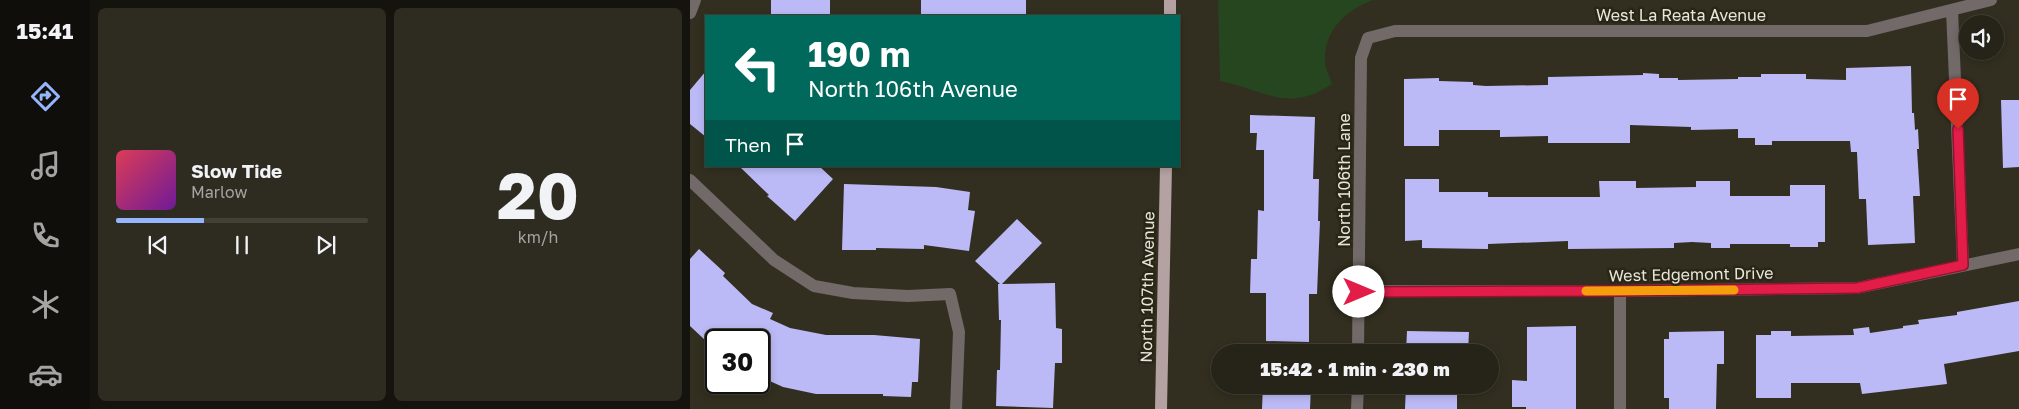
<!DOCTYPE html>
<meta charset="utf-8">
<style>
body{margin:0;font-family:"Golos Text",sans-serif;background:#2e2b21;color:#f1f3f6;height:100vh;display:flex;flex-direction:column;font-size:19px;white-space:nowrap}
*{box-sizing:border-box;margin:0}
p{font-size:16px;color:#a4a4a2}
.icon{flex:none;width:28px;height:28px;fill:none;stroke:currentColor;stroke-width:2;stroke-linecap:round;stroke-linejoin:round}
.map{position:relative;flex:1;overflow:hidden}
.side{display:flex;flex-direction:column;gap:8px;padding:8px;background:#15130d;width:600px}
.side>*{flex:none}
.hud{position:absolute;left:15px;top:15px;width:475px;height:152px;border-radius:0px;box-shadow:0 2px 8px #0003,0 0 0 1px #424037;background:#00695c;color:#fff;overflow:hidden}
.tools{position:absolute;left:1269px;top:15px;display:grid;gap:10px}
.tools a{display:grid;place-items:center;width:45px;height:45px;border-radius:50%;background:#262318;box-shadow:0 2px 8px #0003,0 0 0 1px #424037;font-size:25px}
.speed{position:absolute;left:15px;top:329px;display:flex;gap:10px;font-size:25px;font-weight:700;text-align:center}
.speed>*{display:grid;place-content:center;width:65px;height:65px;border-radius:50%;background:#262318;box-shadow:0 2px 8px #0003,0 0 0 1px #424037;line-height:1}
.speed .limit{border:2px solid #111;border-radius:8px;background:#fff;color:#111}
.pin{position:absolute;display:grid;place-items:center;width:42px;height:42px;color:#fff;margin:-51px -21px;border-radius:50% 50% 50% 0;rotate:-45deg;box-shadow:0 0 5px #0007}
.pin .icon{rotate:45deg}
.me{position:absolute;width:55px;margin:-28px;rotate:90deg;stroke-linejoin:round;filter:drop-shadow(0 0 4px #0008)}
.turn{display:flex;align-items:center;gap:18px;height:105px;padding:0 20px;font-size:22px}
.turn .icon{width:65px;height:65px;stroke-width:2.5}
.turn b{display:block;font-size:35px;line-height:42px}
.then{display:flex;align-items:center;height:48px;padding:0 20px;background:#0003;gap:10px;font-size:19px}
.side .tile{flex:1;display:flex;flex-direction:column;justify-content:center;gap:8px;min-width:0;padding:0 18px;border-radius:8px;background:#2e2b21}
.side .dial{align-items:center;gap:0}
.dial b{font-size:65px;line-height:1}
.song{display:flex;align-items:center;gap:15px}
.cover{width:60px;height:60px;border-radius:8px;background:linear-gradient(135deg,hsl(350 70% 55%),hsl(280 70% 35%))}
.played{height:5px;border-radius:2px;background:linear-gradient(90deg,#95b6fd 35%,#424037 35%)}
.keys{display:flex;justify-content:space-around;direction:ltr}
.side .tiles{flex:1;display:grid;gap:8px;grid-template-columns:repeat(2,1fr)}
.trip{position:absolute;left:521px;top:344px;width:288px;height:50px;border-radius:25px;background:#262318;box-shadow:0 2px 8px #0003,0 0 0 1px #424037;font-weight:800;line-height:50px;text-align:center}
main{display:flex;flex:1;min-height:0}
.tab-bar{display:flex;flex-direction:column;width:90px;justify-content:space-around;align-items:center;background:#0f0e0a;color:#a4a4a2}
.tab-bar .icon{width:35px;height:35px}
.tab-bar .selected{color:#95b6fd}
.tab-bar b{font-size:22px;color:#f1f3f6}
.map>svg:first-child{display:block}
</style>
<main>
<nav class="tab-bar">
<b>15:41</b>
<svg class="icon selected" aria-label="directions" viewBox="0 0 24 24"><path d="M12 3l9 9-9 9-9-9zM9 14v-3h6M13 9l2 2-2 2"/></svg>
<svg class="icon" aria-label="music" viewBox="0 0 24 24"><path d="M9 18V5l10-2v13"/><circle cx="6" cy="18" r="3"/><circle cx="16" cy="16" r="3"/></svg>
<svg class="icon" aria-label="phone" viewBox="0 0 24 24"><path d="M5 4h4l2 5-3 2q2 4 5 5l2-3 5 2v4C11 20 4 13 5 4z"/></svg>
<svg class="icon" aria-label="climate" viewBox="0 0 24 24"><path d="M12 3v18M4 7l16 10M4 17L20 7"/></svg>
<svg class="icon" aria-label="car" viewBox="0 0 24 24"><path d="M5 17H2v-5l4-1 3-4h7l3 4 3 1v5h-3M9 17h6M6 11h13"/><circle cx="7" cy="17" r="2"/><circle cx="17" cy="17" r="2"/></svg>
</nav>
<section class="side">
<div class="tiles">
<div class="tile">
<div class="song"><i class="cover"></i><div><b>Slow Tide</b><p>Marlow</p></div></div>
<div class="played"></div>
<div class="keys"><svg class="icon" aria-label="previous" viewBox="0 0 24 24"><path d="M18 5L8 12l10 7zM5 5v14"/></svg><svg class="icon" aria-label="pause" viewBox="0 0 24 24"><path d="M8 5v14M16 5v14"/></svg><svg class="icon" aria-label="next" viewBox="0 0 24 24"><path d="M6 5l10 7-10 7zM19 5v14"/></svg></div>
</div>
<div class="tile dial"><b>20</b><p>km/h</p></div>
</div>
</section>
<div class="map">
<svg width="1329" height="409" viewBox="0 0 1329 409">
<rect width="100%" height="100%" fill="#322f20"/>
<path fill="#25461f" d="M 528,0 L 683,0 C 656,10 634,30 635,61 C 635,68 640,77 642,84 C 597,114 576,90 530,81 Z"/>
<path fill="#bbbaf6" d="M 81,0 L 140,0 L 140,16 L 81,16 Z
M 231,0 L 336,0 L 336,16 L 231,16 Z
M 1221,66 L 1222,113 L 1224,113 L 1225,130 L 1228,129 L 1229,149 L 1227,149 L 1230,196 L 1223,196 L 1225,243 L 1178,245 L 1176,199 L 1169,199 L 1167,152 L 1161,152 L 1160,141 L 1082,141 L 1082,145 L 1065,145 L 1065,138 L 1048,138 L 1048,129 L 1001,130 L 1001,127 L 940,125 L 940,143 L 858,143 L 858,136 L 810,137 L 810,130 L 749,130 L 749,146 L 714,146 L 714,79 L 749,78 L 749,81 L 783,82 L 783,85 L 796,86 L 858,85 L 858,77 L 953,75 L 953,73 L 969,74 L 969,78 L 988,78 L 988,80 L 1048,79 L 1048,77 L 1071,77 L 1071,74 L 1116,74 L 1116,79 L 1156,80 L 1156,68 Z
M 16,71 L 16,137 L 0,124 L 0,90 Z
M 1311,100 L 1329,100 L 1329,167 L 1313,168 Z
M 560,115 L 625,117 L 623,179 L 629,179 L 628,221 L 630,221 L 627,294 L 619,294 L 619,342 L 576,341 L 576,293 L 560,293 L 561,259 L 567,259 L 568,210 L 574,211 L 574,150 L 566,150 L 567,133 L 560,133 Z
M 49,166 L 129,166 L 143,179 L 105,221 L 77,196 L 79,195 Z
M 715,179 L 749,179 L 749,192 L 798,192 L 798,197 L 910,197 L 909,181 L 946,181 L 946,188 L 1006,187 L 1006,181 L 1040,181 L 1040,196 L 1100,196 L 1100,185 L 1135,185 L 1135,242 L 1128,242 L 1128,247 L 1100,247 L 1100,244 L 1040,244 L 1040,248 L 1021,248 L 1021,243 L 1002,242 L 984,243 L 984,248 L 878,249 L 878,241 L 798,244 L 798,249 L 732,248 L 732,240 L 715,241 Z
M 154,184 L 246,187 L 280,192 L 278,210 L 285,211 L 279,251 L 234,245 L 234,249 L 186,248 L 186,250 L 152,250 Z
M 327,219 L 352,243 L 312,284 L 365,283 L 366,328 L 372,329 L 372,363 L 365,363 L 363,408 L 306,406 L 307,370 L 310,370 L 311,320 L 309,320 L 308,284 L 310,284 L 285,261 Z
M 9,249 L 35,273 L 33,276 L 62,304 L 83,313 L 80,319 L 100,328 L 136,335 L 184,335 L 230,339 L 228,382 L 222,382 L 221,397 L 193,396 L 193,394 L 126,394 L 93,387 L 69,376 L 69,340 L 38,340 L 27,329 L 16,341 L 0,326 L 0,259 Z
M 1329,301 L 1329,351 L 1254,364 L 1257,384 L 1172,394 L 1170,383 L 1101,383 L 1101,398 L 1066,398 L 1066,335 L 1081,335 L 1081,331 L 1101,331 L 1101,336 L 1164,335 L 1163,329 L 1179,327 L 1180,333 L 1213,328 L 1213,326 L 1229,324 L 1228,320 L 1267,315 L 1267,312 Z
M 886,326 L 886,409 L 836,409 L 836,407 L 822,407 L 822,380 L 837,381 L 837,327 Z
M 717,331 L 779,332 L 778,352 L 716,352 Z
M 1034,331 L 1034,364 L 1027,364 L 1026,409 L 979,409 L 979,398 L 974,398 L 974,339 L 979,339 L 979,332 Z
M 573,385 L 621,385 L 620,409 L 572,409 Z
M 716,385 L 767,385 L 767,409 L 715,409 Z"/>
<g fill="none" stroke-linecap="round" stroke-linejoin="round">
<path stroke="#726969" stroke-width="12" d="M 1262,10 L 1273,265
M 0,13 L 5,0
M 0,180 L 84,260 L 124,286 L 163,293 L 218,296 L 260,294 L 269,332 L 266,409
M 669,291 L 930,291 L 1167,288 L 1329,254
M 668,352 L 671,58 L 678,38 L 705,31 L 1177,31 L 1301,0
M 667,409 L 668,385
M 930,409 L 930,291"/>
<path stroke="#b4a1a2" stroke-width="12" d="M 480,16 L 480,0
M 471,409 L 476,166"/>
</g>
<g fill="none" stroke-linecap="round" stroke-linejoin="round">
<defs>
<path id="route" d="M 669,292 L 930,291 L 1167,288 L 1273,265 L 1268,129"/>
</defs>
<use href="#route" stroke="#92132f" stroke-width="12"/>
<use href="#route" stroke="#e11d48" stroke-width="9"/>
<path stroke="#f59e0b" stroke-width="9" d="M 896,291 L 1044,290"/>
</g>
<g text-anchor="middle" stroke-width="5" stroke-linejoin="round" paint-order="stroke">
<g font-size="16" fill="#e8e6dc" stroke="#292616">
<text x="991" y="21">West La Reata Avenue</text>
<text transform="translate(654 180) rotate(-90)" y="6">North 106th Lane</text>
<text transform="translate(1001 274) rotate(-1)" y="6">West Edgemont Drive</text>
<text transform="translate(457 287) rotate(-89)" y="6">North 107th Avenue</text>
</g>
</g>
</svg>
<div class="tools">
<a><svg class="icon" aria-label="sound" viewBox="0 0 24 24"><path d="M4 9h4l5-4v14l-5-4H4zM17 9q2 3 0 6"/></svg></a>
</div>
<div class="speed"><div class="limit">30</div></div>
<div class="pin" style="left:1268px;top:129px;background:#d93025"><svg class="icon" aria-label="arrive" viewBox="0 0 24 24"><path d="M6 21V4h12l-3 4 3 4H6"/></svg></div>
<svg class="me" style="left:669px;top:292px" viewBox="-20 -20 40 40"><circle r="19" fill="#fff"/><path d="M0-13L10 11 0 6-10 11z" fill="#e11d48"/></svg>
<div class="trip">15:42 · 1 min · 230 m</div>
<div class="hud">
<div class="turn"><svg class="icon" aria-label="left" viewBox="0 0 24 24"><path d="M17 20v-9H6M10 6l-5 5 5 5"/></svg><div><b>190 m</b>North 106th Avenue</div></div>
<div class="then">Then<svg class="icon" aria-label="arrive" viewBox="0 0 24 24"><path d="M6 21V4h12l-3 4 3 4H6"/></svg></div>
</div>
</div>
</main>
